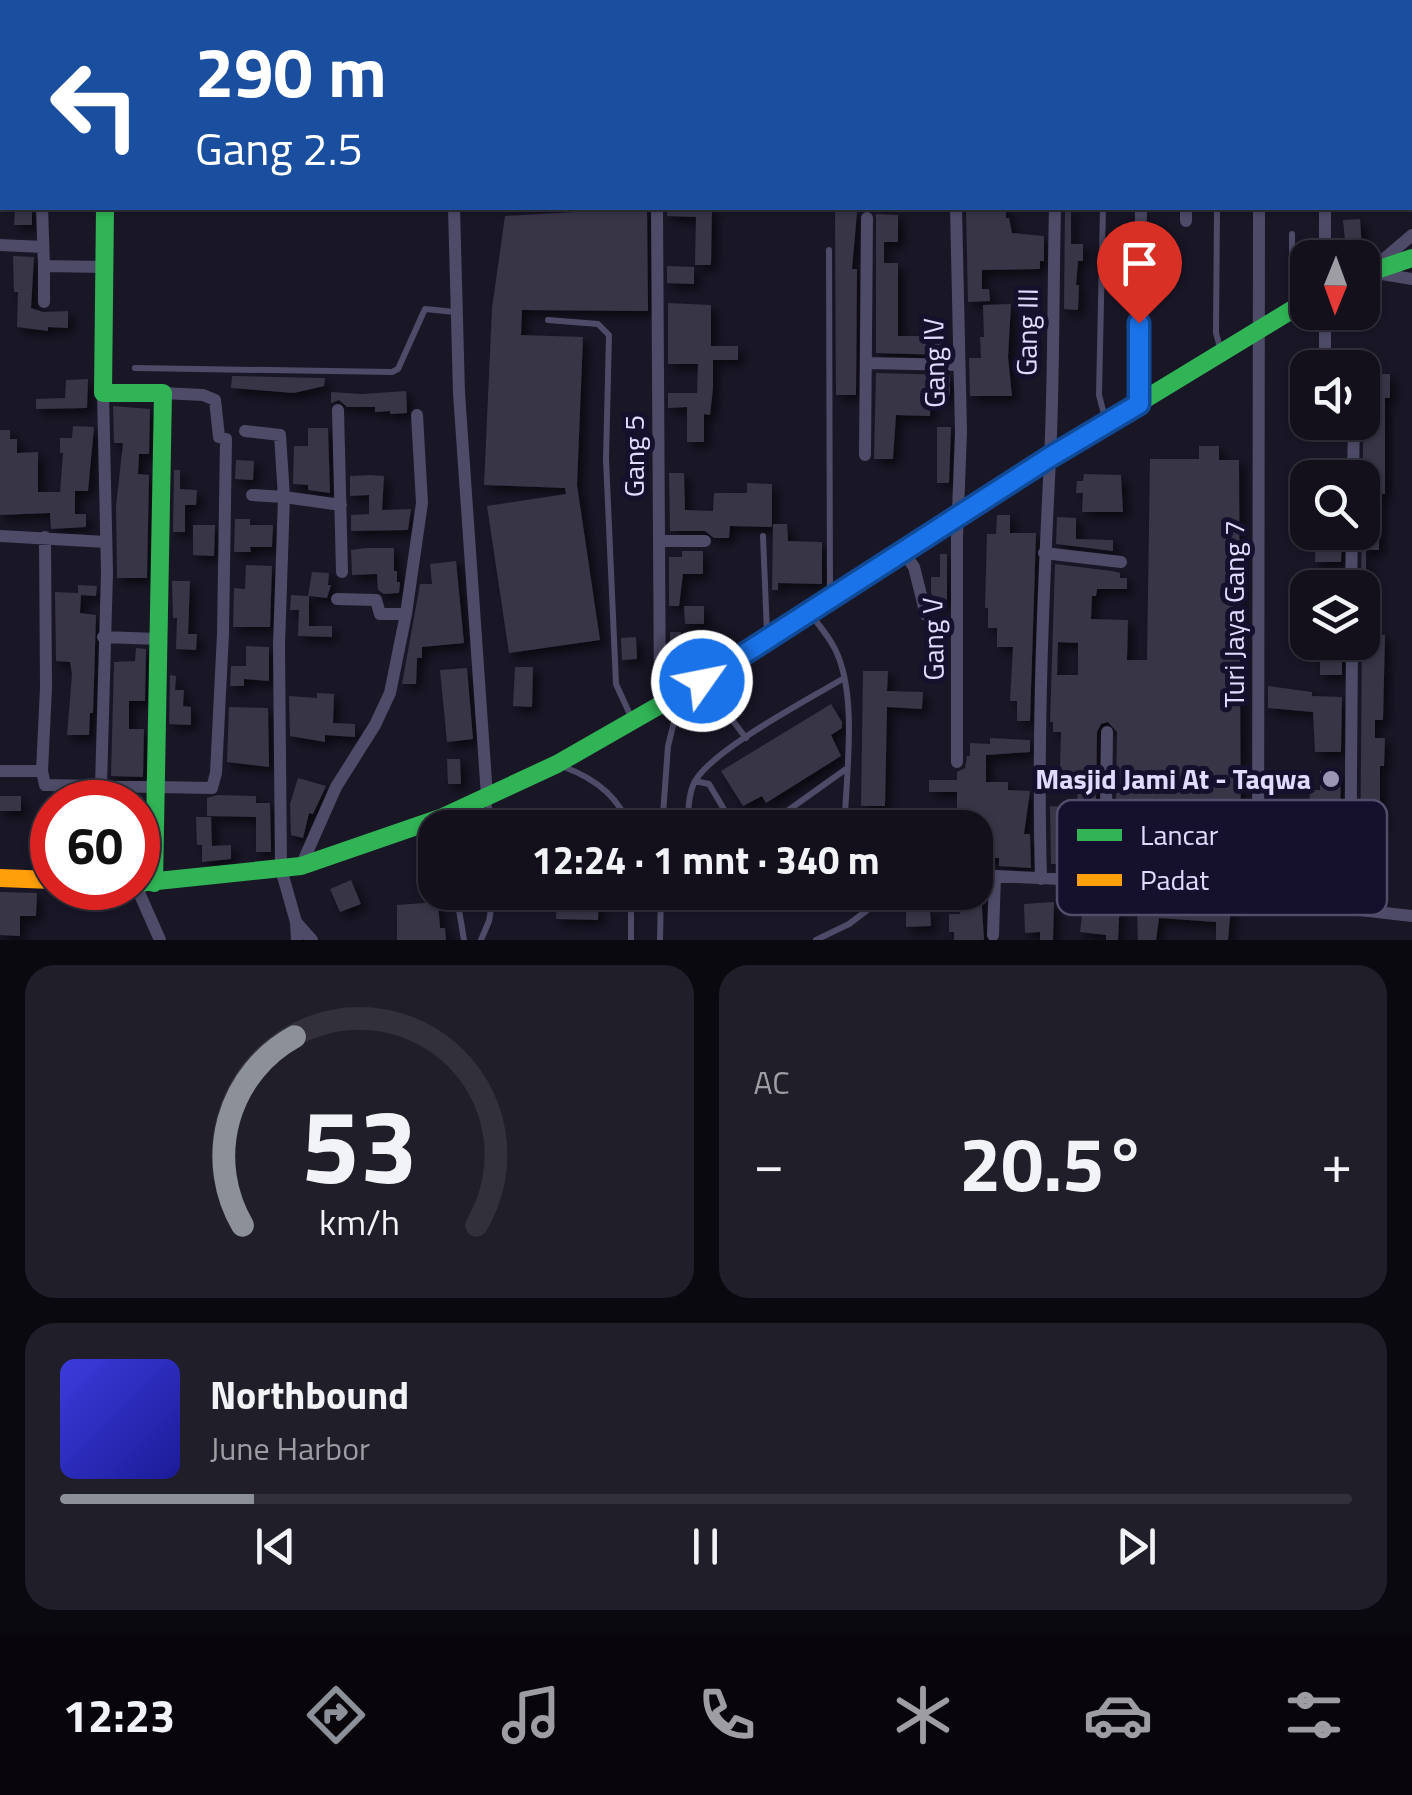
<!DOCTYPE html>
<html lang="id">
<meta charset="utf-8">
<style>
body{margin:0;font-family:"Titillium Web",sans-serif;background:#201e29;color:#f1f3f6;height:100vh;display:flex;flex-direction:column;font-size:38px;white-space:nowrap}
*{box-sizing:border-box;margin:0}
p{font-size:32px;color:#9d9da3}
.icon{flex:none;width:55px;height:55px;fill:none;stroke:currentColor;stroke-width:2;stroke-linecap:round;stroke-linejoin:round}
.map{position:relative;height:940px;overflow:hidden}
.sheet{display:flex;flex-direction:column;gap:25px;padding:25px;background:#0a090f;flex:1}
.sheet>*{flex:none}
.guide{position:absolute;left:0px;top:0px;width:1412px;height:210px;box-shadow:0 2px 8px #0004,0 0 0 2px #32303b;background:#1a4fa0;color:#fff;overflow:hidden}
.needle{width:65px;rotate:181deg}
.tools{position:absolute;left:1290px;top:240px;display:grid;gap:20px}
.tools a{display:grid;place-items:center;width:90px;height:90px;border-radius:20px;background:#13101c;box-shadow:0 2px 8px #0004,0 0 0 2px #32303b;font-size:50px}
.speed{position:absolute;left:30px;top:780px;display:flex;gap:20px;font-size:50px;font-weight:700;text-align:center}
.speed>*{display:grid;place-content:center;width:130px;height:130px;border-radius:50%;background:#13101c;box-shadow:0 2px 8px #0004,0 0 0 2px #32303b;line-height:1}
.speed .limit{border:15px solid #d22;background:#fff;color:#111}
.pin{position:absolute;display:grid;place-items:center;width:85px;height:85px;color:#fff;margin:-102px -42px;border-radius:50% 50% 50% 0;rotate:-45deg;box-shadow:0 0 10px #0007}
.pin .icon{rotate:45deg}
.me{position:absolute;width:110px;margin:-55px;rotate:57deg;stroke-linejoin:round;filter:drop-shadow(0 0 8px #0008)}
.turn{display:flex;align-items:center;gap:35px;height:210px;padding:0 30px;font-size:45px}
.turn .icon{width:130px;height:130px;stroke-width:2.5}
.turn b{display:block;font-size:70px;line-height:85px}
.big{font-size:75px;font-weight:700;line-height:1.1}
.sheet .widget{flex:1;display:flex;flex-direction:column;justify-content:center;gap:15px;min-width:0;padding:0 35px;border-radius:30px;background:#201e29}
.sheet .dial{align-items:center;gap:0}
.dial svg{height:260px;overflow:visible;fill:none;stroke:#32303b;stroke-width:7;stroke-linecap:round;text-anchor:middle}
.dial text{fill:#f1f3f6;stroke:none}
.song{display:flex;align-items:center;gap:30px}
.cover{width:120px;height:120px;border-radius:15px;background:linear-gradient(135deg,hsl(240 70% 55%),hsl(240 70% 35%))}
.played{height:10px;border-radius:5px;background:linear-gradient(90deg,#8c9099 15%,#32303b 15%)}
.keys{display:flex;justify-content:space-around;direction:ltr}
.heat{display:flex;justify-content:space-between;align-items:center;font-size:55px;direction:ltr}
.sheet .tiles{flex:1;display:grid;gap:25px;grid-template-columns:1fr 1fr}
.widget:last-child{grid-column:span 2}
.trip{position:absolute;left:418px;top:810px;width:575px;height:100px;border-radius:30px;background:#13101c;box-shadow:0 2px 8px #0004,0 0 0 2px #32303b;font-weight:700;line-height:100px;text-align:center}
.menu{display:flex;height:160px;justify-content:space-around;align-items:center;background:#08060b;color:#9d9da3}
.menu .icon{width:70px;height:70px}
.menu .active{color:#8c9099}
.menu b{font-size:45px;color:#f1f3f6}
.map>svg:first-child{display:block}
</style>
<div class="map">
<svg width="1412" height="940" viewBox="0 0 1412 940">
<defs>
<filter id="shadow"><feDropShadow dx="5.5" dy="5.5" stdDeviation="5" flood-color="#0009"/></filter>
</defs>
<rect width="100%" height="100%" fill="#191626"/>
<path fill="#393447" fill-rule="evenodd" filter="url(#shadow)" d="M 15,208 L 32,208 L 32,225 L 14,225 Z
M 647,208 L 648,311 L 522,310 L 521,335 L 583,337 L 577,485 L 600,640 L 509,653 L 487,506 L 566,494 L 565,488 L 484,485 L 492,308 L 505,216 Z
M 667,208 L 712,208 L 711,265 L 695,265 L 696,217 L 667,216 Z
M 966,208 L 1006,208 L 1006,218 L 1009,218 L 1012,233 L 1044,236 L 1044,261 L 1040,261 L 1040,269 L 982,270 L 982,289 L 989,289 L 990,301 L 968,302 Z
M 1065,208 L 1071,208 L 1071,244 L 1083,244 L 1083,261 L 1078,261 L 1076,285 L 1079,285 L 1078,310 L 1064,309 Z
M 835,211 L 857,212 L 852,269 L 857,269 L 856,395 L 836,395 Z
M 876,214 L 898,215 L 898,242 L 884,242 L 884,263 L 898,263 L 898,336 L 921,336 L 921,342 L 946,342 L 946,355 L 876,353 Z
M 1360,219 L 1362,248 L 1346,250 L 1343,220 Z
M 13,256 L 34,257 L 31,308 L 43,312 L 68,311 L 68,328 L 48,327 L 48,331 L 17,327 L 18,292 L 14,292 Z
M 667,266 L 694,267 L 694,284 L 667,283 Z
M 668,303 L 711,305 L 711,346 L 738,346 L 738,360 L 713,360 L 713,388 L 710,415 L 704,414 L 704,442 L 687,442 L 687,407 L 668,408 L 668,393 L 697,393 L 698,364 L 668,364 Z
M 1011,304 L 1008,357 L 1012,396 L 970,396 L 969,358 L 981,358 L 980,337 L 984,337 L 983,305 Z
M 876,373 L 950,375 L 950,396 L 931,397 L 930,416 L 896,415 L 893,459 L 874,459 Z
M 1364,374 L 1390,374 L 1390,398 L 1385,398 L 1385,494 L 1381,494 L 1379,511 L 1379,550 L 1366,550 L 1366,588 L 1361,588 Z
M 232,376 L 320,378 L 325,378 L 324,386 L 294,393 L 231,388 Z
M 88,379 L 87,408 L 36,409 L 36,399 L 65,398 L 66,380 Z
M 406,391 L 407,413 L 390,414 L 390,411 L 375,412 L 375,407 L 347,407 L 339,400 L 331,403 L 331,392 L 362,394 Z
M 113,406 L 150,409 L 149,454 L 139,454 L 138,474 L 149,475 L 147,578 L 117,578 L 116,506 L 123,443 L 114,443 Z
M 73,426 L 94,427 L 88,491 L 75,491 L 75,514 L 86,514 L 86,527 L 51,529 L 50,513 L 0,515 L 0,430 L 10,430 L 10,439 L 17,439 L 17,453 L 38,452 L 38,492 L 60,492 L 63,453 L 60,453 L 60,438 L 72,438 Z
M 937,427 L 951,427 L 949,483 L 937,483 Z
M 308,428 L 328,428 L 330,493 L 308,490 L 308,485 L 293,484 L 294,446 L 308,446 Z
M 1199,446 L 1219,446 L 1219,460 L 1239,460 L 1241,875 L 1143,874 L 1143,867 L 1135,867 L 1135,859 L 1122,859 L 1121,867 L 1115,867 L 1117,732 L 1108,722 L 1101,724 L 1097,732 L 1095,871 L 1061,869 L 1061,864 L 1051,864 L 1050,806 L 1077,808 L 1078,785 L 1076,777 L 1054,777 L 1054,766 L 1060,766 L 1061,732 L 1053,732 L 1053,722 L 1050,722 L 1055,564 L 1112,571 L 1120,573 L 1120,578 L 1127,578 L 1127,589 L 1097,589 L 1096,596 L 1092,596 L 1091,619 L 1128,620 L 1127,660 L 1147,660 L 1150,459 L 1199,459 ZM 1058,642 L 1078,643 L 1078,675 L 1057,675 Z
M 236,460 L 254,461 L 253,480 L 235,479 Z
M 174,470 L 180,470 L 180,489 L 197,490 L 196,505 L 185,505 L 185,532 L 173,532 Z
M 669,473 L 684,473 L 685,510 L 713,511 L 714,493 L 747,493 L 747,483 L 772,484 L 772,527 L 730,526 L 729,538 L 714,538 L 705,531 L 670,531 Z
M 1084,474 L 1121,475 L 1123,512 L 1082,512 L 1083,493 L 1076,493 L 1077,481 L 1083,481 Z
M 370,475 L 384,476 L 382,510 L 411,509 L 408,530 L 351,531 L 351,515 L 369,514 L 369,495 L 350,496 L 350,476 Z
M 997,515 L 1010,515 L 1010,533 L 1036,533 L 1030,721 L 1017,721 L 1017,701 L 1010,701 L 1013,647 L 997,647 L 997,628 L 988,628 L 988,608 L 985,608 L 987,534 L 996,534 Z
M 1057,517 L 1076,518 L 1076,539 L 1113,540 L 1113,551 L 1056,544 Z
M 235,519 L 250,519 L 250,525 L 273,525 L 272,547 L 250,547 L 251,552 L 234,552 Z
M 773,524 L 787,524 L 788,541 L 822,542 L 822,584 L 778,583 L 778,590 L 772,590 Z
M 193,525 L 215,525 L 214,556 L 193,555 Z
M 1316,534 L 1342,535 L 1341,562 L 1315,562 Z
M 366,548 L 394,548 L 394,571 L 397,571 L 397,582 L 400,582 L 399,593 L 384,594 L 378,590 L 377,574 L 352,575 L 351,550 Z
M 682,551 L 703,551 L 703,574 L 683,574 L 679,606 L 669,606 L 669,557 L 682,557 Z
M 940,554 L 947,554 L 947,604 L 934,604 L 931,592 L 931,577 L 940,577 Z
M 456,561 L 464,643 L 422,647 L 422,658 L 417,658 L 416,684 L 402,684 L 420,584 L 432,584 L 430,564 Z
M 246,565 L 272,566 L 270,627 L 233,627 L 234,588 L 245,589 Z
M 312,572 L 329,573 L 328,585 L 331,585 L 327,598 L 309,596 L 309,626 L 332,626 L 332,637 L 298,636 L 299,610 L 290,610 L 291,595 L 308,596 Z
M 172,581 L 190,581 L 188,634 L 197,634 L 196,650 L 176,649 L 177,618 L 173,618 Z
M 78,585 L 97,586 L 96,596 L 81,595 L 80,613 L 96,615 L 93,713 L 90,713 L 89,735 L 67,735 L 72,674 L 70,662 L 56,661 L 55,592 L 78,593 Z
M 684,606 L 704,606 L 704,624 L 685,624 Z
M 670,632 L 681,632 L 681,664 L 670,664 Z
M 1362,634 L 1385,635 L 1383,720 L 1375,720 L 1375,738 L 1385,738 L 1384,766 L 1380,766 L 1380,814 L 1384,814 L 1383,826 L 1375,826 L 1376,886 L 1366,886 L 1366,877 L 1360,877 Z
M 636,637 L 637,659 L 622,660 L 621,638 Z
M 246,646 L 269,647 L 269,681 L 244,679 L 244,686 L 230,686 L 231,666 L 246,666 Z
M 136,648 L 146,649 L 145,701 L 129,701 L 129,729 L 144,729 L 143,777 L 111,776 L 114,662 L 135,661 Z
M 1314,648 L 1342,650 L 1342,675 L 1320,675 L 1320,662 L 1315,662 Z
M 515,667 L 533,667 L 532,707 L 513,706 Z
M 467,668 L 473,739 L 447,742 L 440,670 Z
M 863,671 L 888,671 L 887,691 L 923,692 L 922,709 L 887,707 L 885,806 L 861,806 Z
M 170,675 L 176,676 L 175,690 L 184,690 L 183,706 L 191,707 L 191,725 L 169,724 Z
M 1268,686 L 1312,692 L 1312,696 L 1342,697 L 1341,752 L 1315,752 L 1313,712 L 1268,708 Z
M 317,693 L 334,694 L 333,723 L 355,724 L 355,737 L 325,735 L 325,742 L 290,736 L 289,696 L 317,698 Z
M 831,704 L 842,722 L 842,728 L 831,735 L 841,756 L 766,803 L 762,796 L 743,806 L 721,771 Z
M 229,707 L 268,708 L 269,767 L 227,762 Z
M 990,738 L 1030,740 L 1030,752 L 986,755 L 986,782 L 1008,782 L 1008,790 L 1030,791 L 1024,834 L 1030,834 L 1031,868 L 999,866 L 999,858 L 983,858 L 981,820 L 957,820 L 957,792 L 929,792 L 929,780 L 957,780 L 957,772 L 965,768 L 967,756 L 970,756 L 970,743 L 990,744 Z
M 447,759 L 460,759 L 461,784 L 448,784 Z
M 1320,771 L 1341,772 L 1338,898 L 1313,895 L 1315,877 L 1310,877 L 1310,855 L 1307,855 L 1310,790 L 1320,790 Z
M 298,778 L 326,786 L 313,814 L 309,813 L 303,838 L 291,835 L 290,804 Z
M 218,795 L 256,796 L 256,803 L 270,803 L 271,852 L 256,852 L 256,817 L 207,816 L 207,798 Z
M 0,796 L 21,796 L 21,811 L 0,811 Z
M 95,796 L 143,797 L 143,811 L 138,810 L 138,802 L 95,802 Z
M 196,817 L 211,817 L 212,846 L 231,845 L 231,859 L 202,862 L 202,845 L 197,845 Z
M 351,880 L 361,904 L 340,912 L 330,889 Z
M 0,892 L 37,893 L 36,916 L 20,916 L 20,936 L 0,935 Z
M 557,892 L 599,892 L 598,920 L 556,919 Z
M 961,892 L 981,892 L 984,940 L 954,940 L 954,932 L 949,932 L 949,914 L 960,914 Z
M 1104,898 L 1120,899 L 1118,940 L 1106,940 L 1106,935 L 1080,932 L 1083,906 L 1103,909 Z
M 1173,899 L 1231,906 L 1228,940 L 1216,940 L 1216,922 L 1159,918 L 1156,940 L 1138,940 L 1137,908 L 1172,907 Z
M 438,902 L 440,928 L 445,928 L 446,940 L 397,940 L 397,905 Z
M 1054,902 L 1053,940 L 1040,940 L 1040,932 L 1025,933 L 1024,904 Z
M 906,911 L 930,911 L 931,926 L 906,927 Z"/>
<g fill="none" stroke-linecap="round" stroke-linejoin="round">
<path stroke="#4d4b67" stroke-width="6" d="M 1107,2 L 1107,0
M 1103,208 L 1099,395 L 1105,418
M 1217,208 L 1216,333 L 1221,351
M 829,250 L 830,595
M 1292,303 L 1292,234
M 548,320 L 598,324 L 609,335 L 606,459 L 616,684 L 632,719
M 135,368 L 392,372 L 398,369 L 425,309 L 455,312
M 763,536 L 767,633
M 812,616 C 820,626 829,637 835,649 C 857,693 847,767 845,815
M 703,682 L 746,738
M 564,767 C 594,778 619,796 630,828
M 695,781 L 709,784 L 725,811
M 487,799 L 494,828
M 662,811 L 877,816
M 783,814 L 846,769
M 662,828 L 668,746 L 680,698
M 688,828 C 688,814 688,794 695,781 C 715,748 808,700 844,678
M 456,892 L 464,940
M 481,940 L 489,921 L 494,892
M 631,940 L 631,892
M 660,940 L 661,892
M 816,940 L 849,924 L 870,908"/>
<path stroke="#4d4b67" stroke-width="12" d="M 41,0 L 41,2
M 450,0 L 450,2
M 526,0 L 536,2
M 658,0 L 658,2
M 1398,0 L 1398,2
M 111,2 L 112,0
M 929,2 L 929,0
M 965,2 L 965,0
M 1002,2 L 1002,0
M 1057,2 L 1057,0
M 1143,2 L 1143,0
M 1256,2 L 1256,0
M 1325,2 L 1325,0
M 1410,52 L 1412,55
M 1410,110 L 1412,109
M 0,134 L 2,133
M 42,208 L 44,266 L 105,267
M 454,208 L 459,393 L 487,796
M 657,208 L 660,705
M 956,208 L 961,432 L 957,538 L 957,762
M 1186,208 L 1186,221
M 1325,208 L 1325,258
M 0,245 L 43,247
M 1378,264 L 1412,235
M 1376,273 L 1412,279
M 44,302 L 44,266
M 1325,312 L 1325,356 L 1356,360 L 1356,368
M 867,363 L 959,365
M 1139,405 L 1141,208
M 338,410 L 342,572
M 245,431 L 280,435 L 284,497 L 341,505
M 865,455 L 867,218
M 1353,478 L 1354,422
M 252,495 L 284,497 L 279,645 L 281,869 L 296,922 L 297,940
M 0,536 L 106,542
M 659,541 L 705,541
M 903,552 L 914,567 L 926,615
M 1044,553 L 1121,562
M 1351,588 L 1352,532
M 337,599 L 376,600 L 380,614 L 406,614
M 103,637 L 158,639
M 0,771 L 42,771 L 45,785 L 212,788 L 216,773 L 223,634 L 226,439 L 219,437 L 215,400 L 203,395 L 163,393
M 42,771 L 46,688 L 45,537
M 101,786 L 107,572 L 103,393
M 301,866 L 336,787 L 375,725 L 390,693 L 406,614 L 422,503 L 417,415
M 975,875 L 1105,881 L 1412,916
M 1041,879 C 1037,739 1043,599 1050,459 C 1054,376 1053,291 1055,208
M 1105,881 L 1107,732
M 137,888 L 160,940
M 1258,899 L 1259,208
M 1350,910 L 1352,642
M 296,922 L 312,940
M 993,935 L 995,876"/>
<path stroke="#30b455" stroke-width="18" d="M 105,208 L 103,393 L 163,393 L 154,883
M 1362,275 L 1412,258
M 138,883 L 301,866 L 443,817 L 557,764 L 702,681 L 1050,457 L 1308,300"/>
<path stroke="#ff9f0a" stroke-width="18" d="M 0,878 L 52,880"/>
</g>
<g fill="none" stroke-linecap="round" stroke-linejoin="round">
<defs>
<path id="route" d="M 702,681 L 1050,457 L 1139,404 L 1139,323"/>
</defs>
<use href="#route" stroke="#114b97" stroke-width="25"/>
<use href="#route" stroke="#1a73e8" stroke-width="18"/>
</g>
<circle fill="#9a96b3" stroke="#15102c" stroke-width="4" cx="1331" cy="779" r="10"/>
<g text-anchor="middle" stroke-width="10" stroke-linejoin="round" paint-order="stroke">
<g font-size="28" fill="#e0dbff" stroke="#15102c">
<text transform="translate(1027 332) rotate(-89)" y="10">Gang III</text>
<text transform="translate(934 363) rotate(-91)" y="10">Gang IV</text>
<text transform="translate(634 456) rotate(-90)" y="10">Gang 5</text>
<text transform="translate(1234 614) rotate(-90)" y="10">Turi Jaya Gang 7</text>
<text transform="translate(933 639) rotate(-91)" y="10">Gang V</text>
</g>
<g font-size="28" font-weight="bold" fill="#e0dbff" stroke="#15102c" text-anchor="end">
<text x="1311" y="789">Masjid Jami At - Taqwa</text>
</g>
</g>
<rect x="1057" y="800" width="330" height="115" rx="15" fill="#15102c" stroke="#524d6b" stroke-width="2.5"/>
<rect x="1077" y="829" width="45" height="12" fill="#30b455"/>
<rect x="1077" y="874" width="45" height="12" fill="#ff9f0a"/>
<g font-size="28" fill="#e0dbff">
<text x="1140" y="845">Lancar</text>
<text x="1140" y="890">Padat</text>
</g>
</svg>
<div class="tools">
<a><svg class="needle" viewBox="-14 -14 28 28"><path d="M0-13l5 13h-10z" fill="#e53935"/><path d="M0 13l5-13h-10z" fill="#9d9da3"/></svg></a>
<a><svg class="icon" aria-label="sound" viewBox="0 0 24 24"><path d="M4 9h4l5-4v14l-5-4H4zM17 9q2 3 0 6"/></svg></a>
<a><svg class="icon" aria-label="search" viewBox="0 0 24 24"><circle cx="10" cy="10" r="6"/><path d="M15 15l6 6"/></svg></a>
<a><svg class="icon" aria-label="layers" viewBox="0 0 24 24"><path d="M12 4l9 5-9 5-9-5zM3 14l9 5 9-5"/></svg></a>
</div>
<div class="speed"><div class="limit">60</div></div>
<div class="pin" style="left:1139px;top:323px;background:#d93025"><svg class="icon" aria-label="arrive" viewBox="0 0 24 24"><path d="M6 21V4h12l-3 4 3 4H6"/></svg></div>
<svg class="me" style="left:702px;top:681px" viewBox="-20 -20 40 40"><circle r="17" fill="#1a73e8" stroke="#fff" stroke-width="3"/><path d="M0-11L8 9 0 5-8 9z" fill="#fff"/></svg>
<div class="trip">12:24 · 1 mnt · 340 m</div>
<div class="guide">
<div class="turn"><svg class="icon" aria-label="left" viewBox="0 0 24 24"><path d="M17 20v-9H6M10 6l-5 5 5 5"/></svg><div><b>290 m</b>Gang 2.5</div></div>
</div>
</div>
<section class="sheet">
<div class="tiles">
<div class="widget dial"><svg viewBox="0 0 100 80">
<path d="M14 69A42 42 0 1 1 86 69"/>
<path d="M14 69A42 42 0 0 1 30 11" stroke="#8c9099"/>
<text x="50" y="56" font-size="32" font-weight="700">53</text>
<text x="50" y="72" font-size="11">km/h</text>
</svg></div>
<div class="widget"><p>AC</p>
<div class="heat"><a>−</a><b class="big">20.5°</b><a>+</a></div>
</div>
<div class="widget">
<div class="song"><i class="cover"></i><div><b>Northbound</b><p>June Harbor</p></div></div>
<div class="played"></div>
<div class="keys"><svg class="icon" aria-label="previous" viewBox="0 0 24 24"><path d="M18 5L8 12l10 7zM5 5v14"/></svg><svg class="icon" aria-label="pause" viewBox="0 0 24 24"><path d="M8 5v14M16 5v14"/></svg><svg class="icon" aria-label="next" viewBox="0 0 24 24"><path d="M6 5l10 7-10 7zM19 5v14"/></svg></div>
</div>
</div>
</section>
<nav class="menu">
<b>12:23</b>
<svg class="icon active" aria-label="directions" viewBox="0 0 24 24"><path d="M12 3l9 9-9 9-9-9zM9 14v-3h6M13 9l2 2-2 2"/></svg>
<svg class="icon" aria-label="music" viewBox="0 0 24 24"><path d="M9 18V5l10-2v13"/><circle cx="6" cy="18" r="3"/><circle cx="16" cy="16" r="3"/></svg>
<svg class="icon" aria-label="phone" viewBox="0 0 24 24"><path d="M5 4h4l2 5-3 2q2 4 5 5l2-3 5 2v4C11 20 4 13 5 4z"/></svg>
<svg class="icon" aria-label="climate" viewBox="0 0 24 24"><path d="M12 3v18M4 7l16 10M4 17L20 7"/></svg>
<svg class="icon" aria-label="car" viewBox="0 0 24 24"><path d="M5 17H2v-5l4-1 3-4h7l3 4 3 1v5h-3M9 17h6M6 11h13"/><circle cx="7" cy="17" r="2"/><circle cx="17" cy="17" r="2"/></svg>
<svg class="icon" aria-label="filters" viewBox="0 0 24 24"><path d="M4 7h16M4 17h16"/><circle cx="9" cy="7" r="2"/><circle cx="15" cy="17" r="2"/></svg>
</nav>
